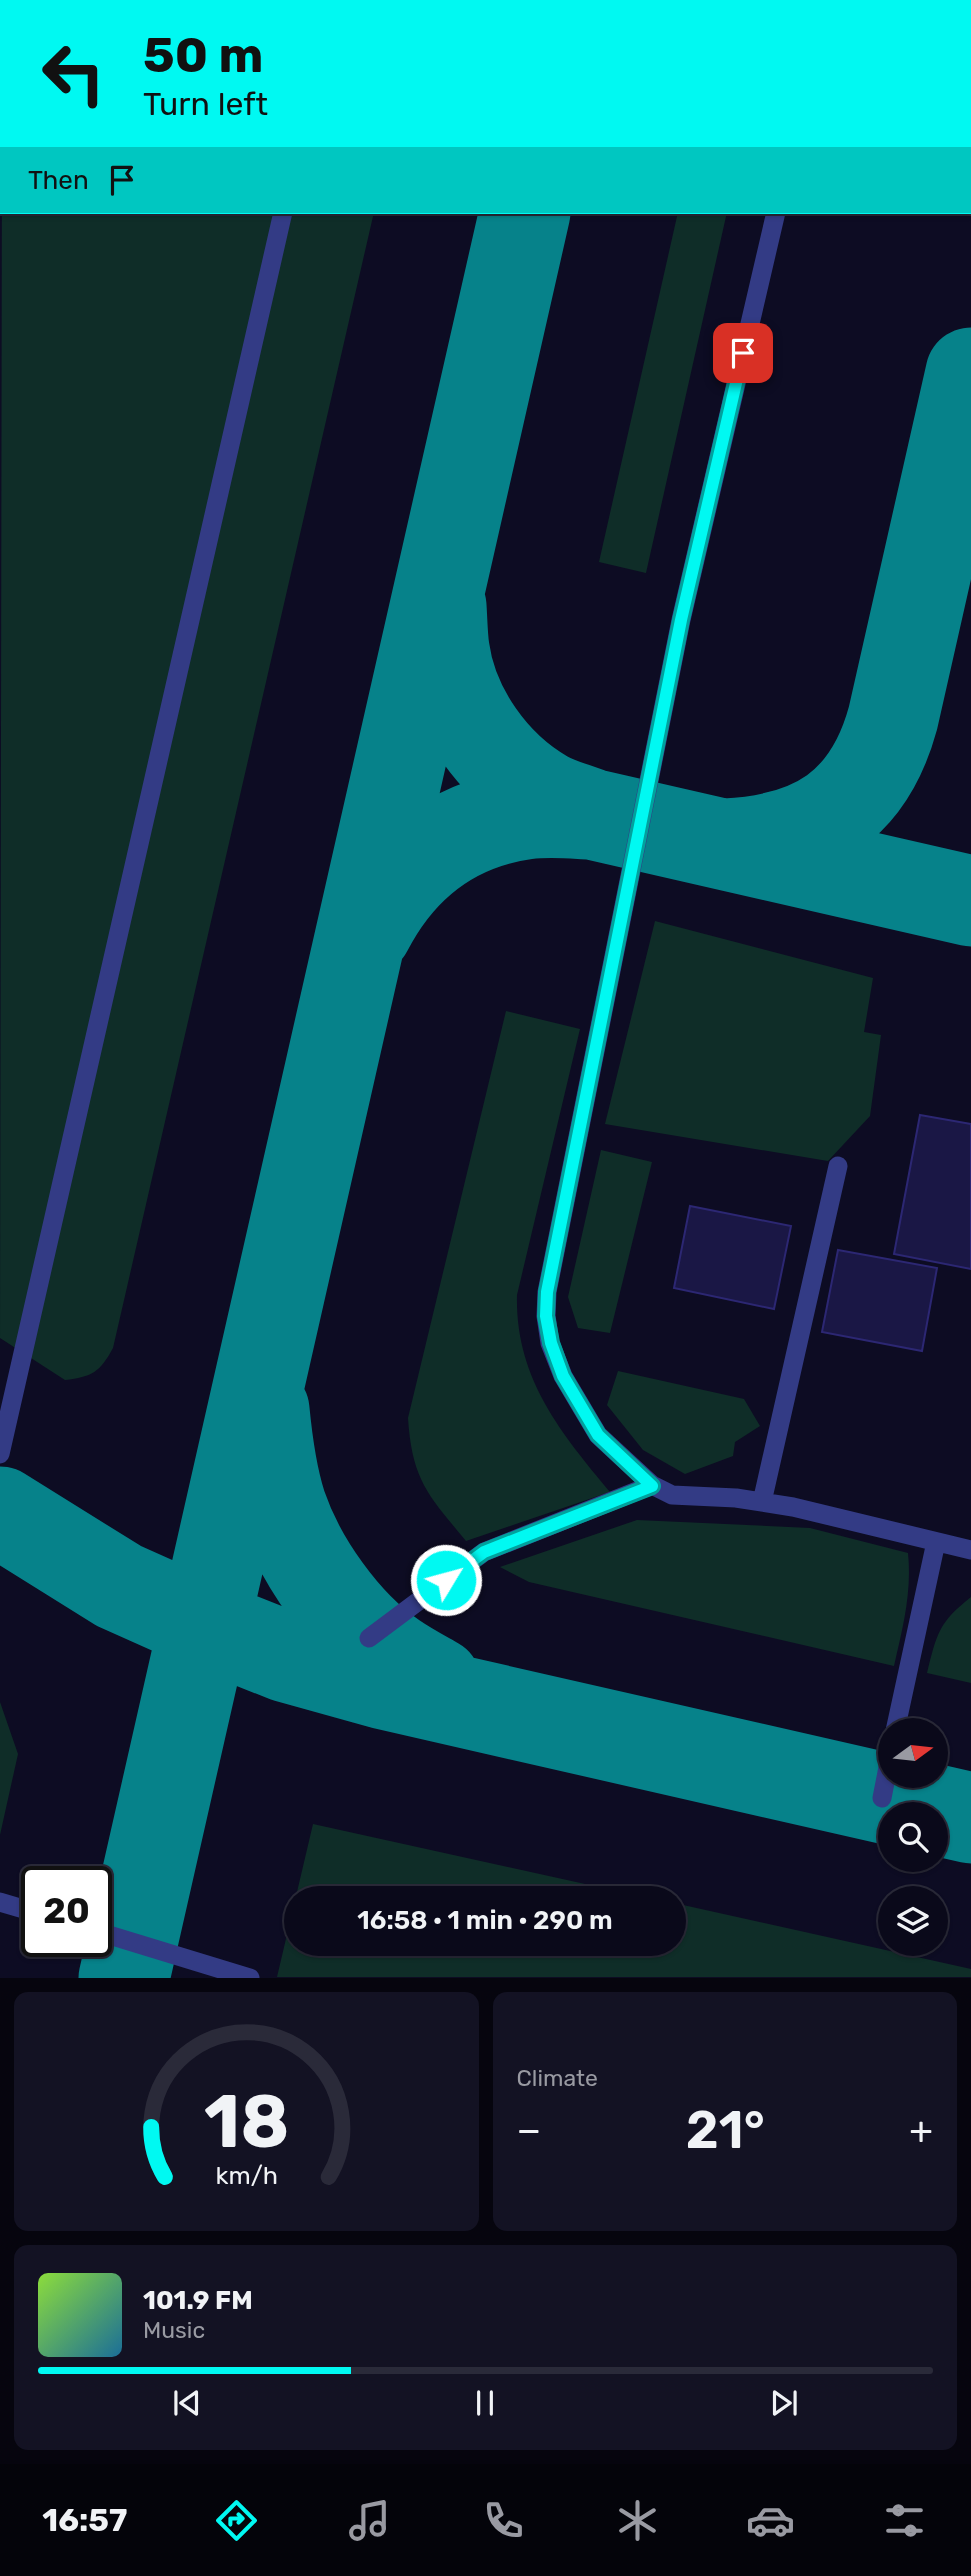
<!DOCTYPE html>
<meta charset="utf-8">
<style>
body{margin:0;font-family:Rubik,sans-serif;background:#131223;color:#f1f3f6;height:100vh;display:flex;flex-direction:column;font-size:26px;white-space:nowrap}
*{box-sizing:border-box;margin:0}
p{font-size:23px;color:#999aa2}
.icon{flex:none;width:38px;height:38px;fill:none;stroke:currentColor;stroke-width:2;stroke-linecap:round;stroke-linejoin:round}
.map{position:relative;height:1978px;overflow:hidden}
.sheet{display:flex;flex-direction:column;gap:14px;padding:14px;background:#06050e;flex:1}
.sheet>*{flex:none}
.top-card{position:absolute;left:0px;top:0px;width:971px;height:214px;box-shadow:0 2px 5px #0004,0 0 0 2px #2a2a39;background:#00f9f2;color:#111;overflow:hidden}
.needle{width:46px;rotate:75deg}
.controls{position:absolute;left:878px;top:1718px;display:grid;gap:14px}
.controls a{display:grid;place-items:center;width:70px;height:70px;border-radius:50%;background:#0a091a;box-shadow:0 2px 5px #0004,0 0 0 2px #2a2a39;font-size:35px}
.speed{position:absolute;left:21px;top:1866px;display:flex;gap:14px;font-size:35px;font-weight:700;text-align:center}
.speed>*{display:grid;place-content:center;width:91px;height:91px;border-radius:50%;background:#0a091a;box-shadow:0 2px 5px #0004,0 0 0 2px #2a2a39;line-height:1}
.speed .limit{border:4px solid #111;border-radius:10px;background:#fff;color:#111}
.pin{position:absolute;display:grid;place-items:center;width:60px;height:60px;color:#fff;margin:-30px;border-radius:14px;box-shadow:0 4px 10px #0006}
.me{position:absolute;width:77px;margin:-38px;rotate:53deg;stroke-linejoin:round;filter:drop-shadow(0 0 5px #0008)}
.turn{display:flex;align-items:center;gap:24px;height:147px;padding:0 28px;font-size:32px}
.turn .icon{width:91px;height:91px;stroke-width:2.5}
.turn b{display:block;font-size:49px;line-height:60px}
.then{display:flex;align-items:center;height:66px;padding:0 28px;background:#0003;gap:14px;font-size:26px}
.big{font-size:52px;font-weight:600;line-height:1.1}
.sheet .card{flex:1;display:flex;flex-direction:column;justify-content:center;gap:10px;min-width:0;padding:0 24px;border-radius:14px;background:#131223}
.sheet .dial{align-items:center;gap:0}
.dial svg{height:182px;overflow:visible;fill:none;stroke:#2a2a39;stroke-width:7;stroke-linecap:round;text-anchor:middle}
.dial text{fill:#f1f3f6;stroke:none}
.song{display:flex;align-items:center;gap:21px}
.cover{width:84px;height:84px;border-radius:10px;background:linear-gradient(135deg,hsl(90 70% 55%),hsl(200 70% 35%))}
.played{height:7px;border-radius:4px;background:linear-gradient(90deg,#00f9f2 35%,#2a2a39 35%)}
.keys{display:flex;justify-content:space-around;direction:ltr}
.heat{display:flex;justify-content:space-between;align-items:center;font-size:38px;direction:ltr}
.sheet .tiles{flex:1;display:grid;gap:14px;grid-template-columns:1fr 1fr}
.card:last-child{grid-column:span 2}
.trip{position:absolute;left:284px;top:1886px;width:402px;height:70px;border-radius:35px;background:#0a091a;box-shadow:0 2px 5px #0004,0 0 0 2px #2a2a39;font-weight:600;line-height:70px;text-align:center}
.dock{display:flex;height:112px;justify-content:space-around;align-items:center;background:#04040a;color:#999aa2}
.dock .icon{width:49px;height:49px}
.dock .active{color:#00f9f2}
.dock b{font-size:32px;color:#f1f3f6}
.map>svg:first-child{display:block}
</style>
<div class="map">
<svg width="971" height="1978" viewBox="0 0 971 1978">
<rect width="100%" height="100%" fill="#0d0c23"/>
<path fill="#0f2d28" d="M 28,0 L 423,0 L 27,2 Z
M 2,115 L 2,212 L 374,212 L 113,1348 C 100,1372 92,1377 65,1380 L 0,1338 Z
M 678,212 L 727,212 L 646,573 L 599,562 Z
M 655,921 L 873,978 L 864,1032 L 881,1035 L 870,1116 L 828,1161 L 605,1124 Z
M 506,1011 L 580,1029 L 517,1295 C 515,1377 560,1432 610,1492 L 466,1541 C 428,1495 412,1480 408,1418 Z
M 601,1150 L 652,1162 L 610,1333 L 578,1328 L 568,1297 Z
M 618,1371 L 744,1399 L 760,1426 L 735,1442 L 733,1456 L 685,1474 L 643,1450 L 607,1405 Z
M 637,1520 L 810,1528 L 908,1553 C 912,1592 903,1627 894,1666 L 529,1582 L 500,1567 Z
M 971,1597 L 971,1683 L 927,1673 C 937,1634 938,1623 971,1597 Z
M 0,1702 L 18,1754 L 0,1835 Z
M 313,1824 L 653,1899 L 296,1899 L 296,1944 L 674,1944 L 674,1903 L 971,1969 L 971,1977 L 277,1977 Z"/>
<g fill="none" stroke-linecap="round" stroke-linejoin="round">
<path stroke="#06828a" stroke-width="91" d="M 573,2 L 573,0
M 441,606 C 442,620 442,635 444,649 C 452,709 494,767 545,796 C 559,804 576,808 591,814 L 971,901
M 726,844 C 814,839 869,806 893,718 L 971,373
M 367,930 C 400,866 452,824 526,814 C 547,811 569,813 591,814
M 264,1410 C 267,1441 271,1474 281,1505 C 300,1561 345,1625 394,1658 C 407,1667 422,1675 436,1683
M 0,1512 L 119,1586 L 204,1624 L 287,1657 L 384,1684 L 971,1818
M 124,1978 L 525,212"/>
</g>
<path fill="#1a1745" stroke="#2c2773" stroke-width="2" d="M 920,1115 L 971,1124 L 971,1269 L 894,1254 Z
M 690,1206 L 791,1226 L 774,1309 L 674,1288 Z
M 838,1250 L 937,1268 L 922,1351 L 822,1332 Z"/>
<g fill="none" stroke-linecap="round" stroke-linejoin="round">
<path stroke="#333b85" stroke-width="19" d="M 330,2 L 331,0
M 824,2 L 824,0
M 776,212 L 681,620 L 547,1292 L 546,1316 L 550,1343 L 563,1376 L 598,1435 L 652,1485 L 672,1495 L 736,1498 L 793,1507 L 971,1550
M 0,1454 L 283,212
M 762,1502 L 838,1166
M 369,1638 L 484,1552 L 652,1485
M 895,1731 L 936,1542
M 882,1798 L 891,1752
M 0,1902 L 37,1913
M 96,1931 L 250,1978"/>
</g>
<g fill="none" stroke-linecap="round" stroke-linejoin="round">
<defs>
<path id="route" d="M 446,1580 L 484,1552 L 652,1486 L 598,1435 L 563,1376 L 551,1343 L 546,1316 L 547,1292 L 681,620 L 743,353"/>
</defs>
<use href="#route" stroke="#00a29d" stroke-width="18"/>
<use href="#route" stroke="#00f9f2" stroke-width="12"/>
</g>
</svg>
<div class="controls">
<a><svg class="needle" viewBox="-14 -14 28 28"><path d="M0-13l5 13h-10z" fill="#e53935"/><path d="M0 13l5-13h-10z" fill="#999aa2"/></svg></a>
<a><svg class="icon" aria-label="search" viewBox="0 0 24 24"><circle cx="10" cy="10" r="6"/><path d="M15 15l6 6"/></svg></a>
<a><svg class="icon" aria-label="layers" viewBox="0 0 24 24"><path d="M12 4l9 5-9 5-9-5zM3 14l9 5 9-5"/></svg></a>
</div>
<div class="speed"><div class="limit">20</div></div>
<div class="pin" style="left:743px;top:353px;background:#d93025"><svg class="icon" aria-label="arrive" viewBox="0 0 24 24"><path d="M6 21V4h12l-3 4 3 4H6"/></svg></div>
<svg class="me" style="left:446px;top:1580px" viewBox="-20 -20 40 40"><circle r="17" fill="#00f9f2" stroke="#fff" stroke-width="3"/><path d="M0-11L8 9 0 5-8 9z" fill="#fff"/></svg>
<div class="trip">16:58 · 1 min · 290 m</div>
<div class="top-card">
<div class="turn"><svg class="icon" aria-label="left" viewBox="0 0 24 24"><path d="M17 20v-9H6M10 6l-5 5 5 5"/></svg><div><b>50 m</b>Turn left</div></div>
<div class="then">Then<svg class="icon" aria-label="arrive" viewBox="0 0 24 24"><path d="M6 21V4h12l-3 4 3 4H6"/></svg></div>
</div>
</div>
<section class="sheet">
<div class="tiles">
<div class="card dial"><svg viewBox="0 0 100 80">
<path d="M14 69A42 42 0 1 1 86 69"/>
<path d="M14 69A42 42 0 0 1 8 47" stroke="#00f9f2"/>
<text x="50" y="56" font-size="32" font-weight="700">18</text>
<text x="50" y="72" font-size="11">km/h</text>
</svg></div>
<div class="card"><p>Climate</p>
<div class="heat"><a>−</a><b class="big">21°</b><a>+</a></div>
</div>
<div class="card">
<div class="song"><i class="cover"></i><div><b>101.9 FM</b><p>Music</p></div></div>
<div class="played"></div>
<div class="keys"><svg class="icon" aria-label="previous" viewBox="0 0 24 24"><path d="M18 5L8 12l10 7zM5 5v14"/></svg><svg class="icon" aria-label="pause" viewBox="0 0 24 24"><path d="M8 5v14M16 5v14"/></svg><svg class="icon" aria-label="next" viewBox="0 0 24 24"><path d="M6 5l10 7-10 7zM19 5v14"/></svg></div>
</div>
</div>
</section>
<nav class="dock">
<b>16:57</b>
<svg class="icon active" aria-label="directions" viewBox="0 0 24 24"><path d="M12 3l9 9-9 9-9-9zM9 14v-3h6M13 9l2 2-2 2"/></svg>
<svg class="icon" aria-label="music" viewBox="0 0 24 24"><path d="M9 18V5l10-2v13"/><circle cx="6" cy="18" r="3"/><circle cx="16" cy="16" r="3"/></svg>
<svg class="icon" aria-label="phone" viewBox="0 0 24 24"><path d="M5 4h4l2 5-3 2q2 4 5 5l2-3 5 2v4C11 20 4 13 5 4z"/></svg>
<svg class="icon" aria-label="climate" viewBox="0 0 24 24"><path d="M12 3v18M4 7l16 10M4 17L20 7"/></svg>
<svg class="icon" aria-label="car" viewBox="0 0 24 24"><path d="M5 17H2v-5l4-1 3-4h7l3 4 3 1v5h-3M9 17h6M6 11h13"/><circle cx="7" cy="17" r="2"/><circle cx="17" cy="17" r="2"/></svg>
<svg class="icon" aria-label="filters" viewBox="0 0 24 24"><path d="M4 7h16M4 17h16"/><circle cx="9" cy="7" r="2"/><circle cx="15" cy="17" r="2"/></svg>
</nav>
